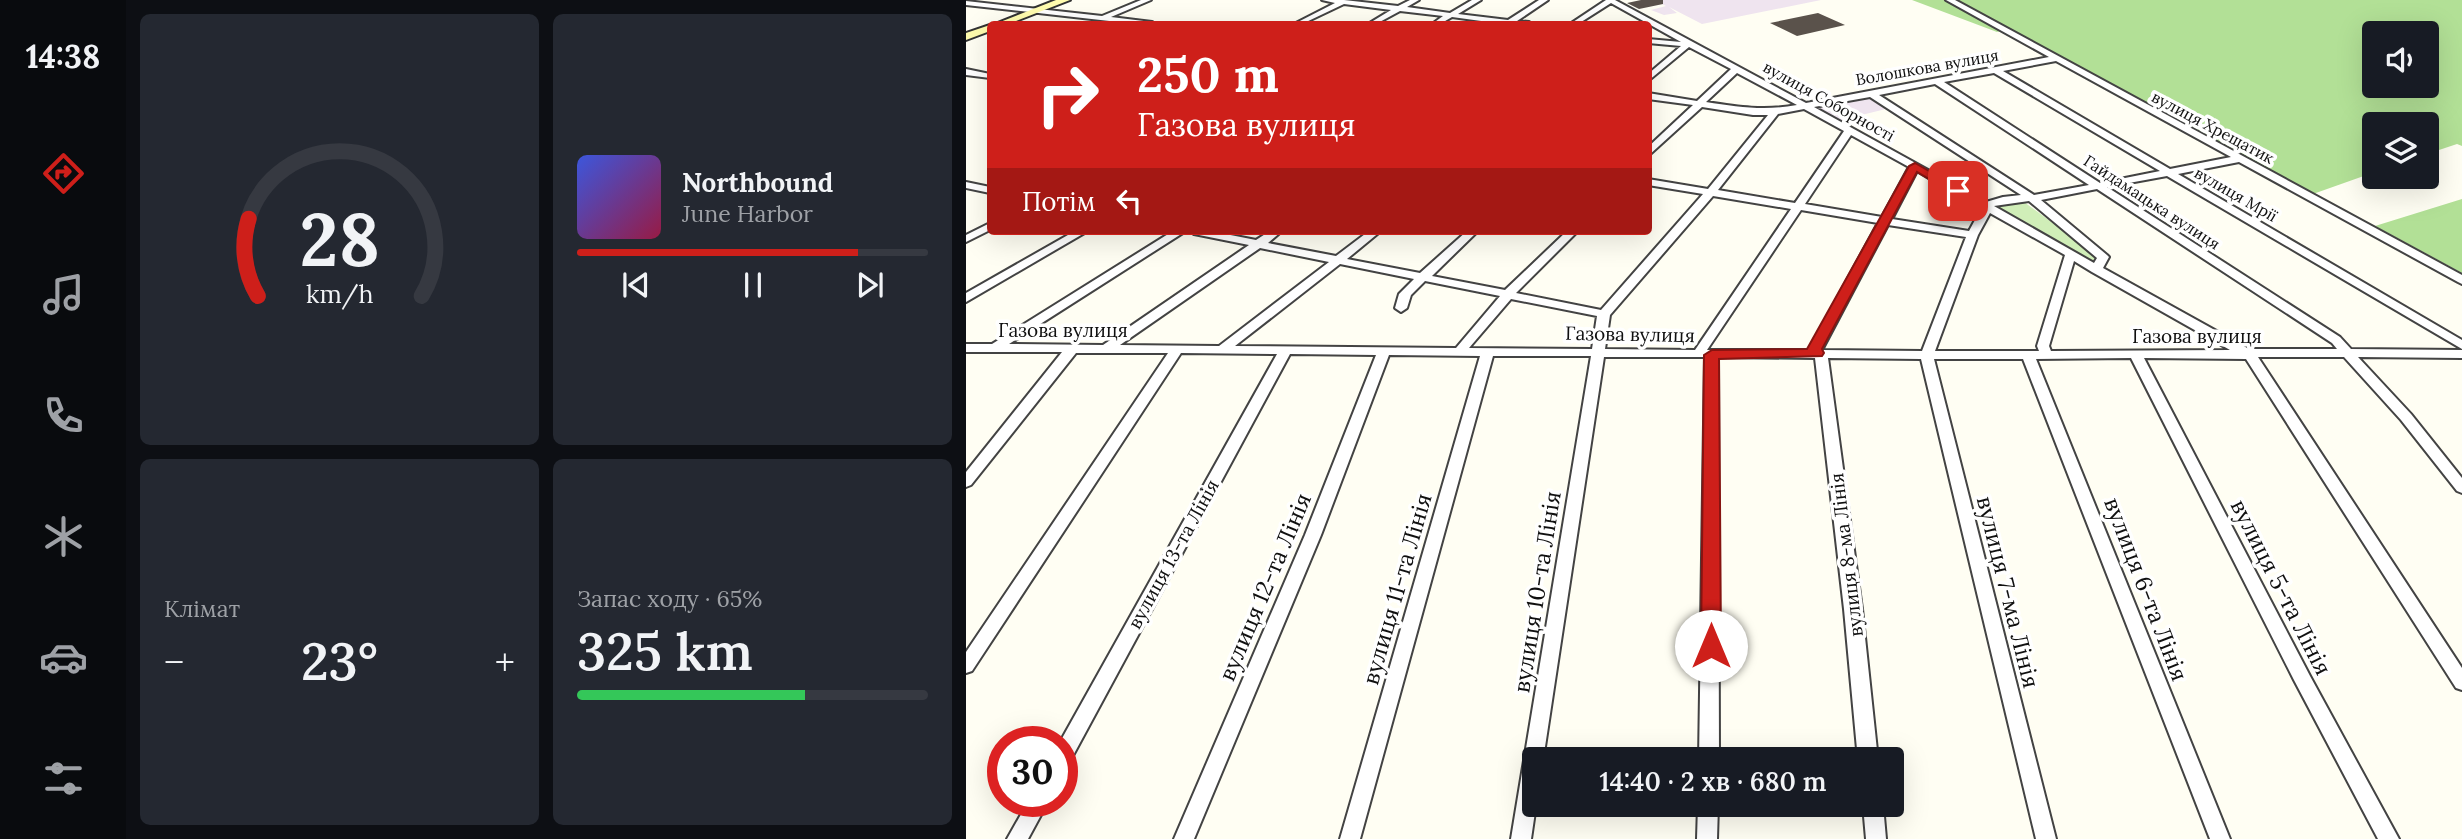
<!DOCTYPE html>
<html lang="uk">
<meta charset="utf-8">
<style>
body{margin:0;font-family:Lora,serif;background:#242831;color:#f1f3f6;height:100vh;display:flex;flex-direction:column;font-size:26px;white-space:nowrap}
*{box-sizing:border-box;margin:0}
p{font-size:23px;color:#9ea1a6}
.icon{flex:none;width:38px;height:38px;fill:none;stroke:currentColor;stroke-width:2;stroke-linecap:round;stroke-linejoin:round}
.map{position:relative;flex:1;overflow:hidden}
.drawer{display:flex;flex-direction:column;gap:14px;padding:14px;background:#0d0f14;width:840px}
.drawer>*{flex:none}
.banner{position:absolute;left:21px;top:21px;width:665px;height:214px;border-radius:7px;box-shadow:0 7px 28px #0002;background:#ce1f1a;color:#fff;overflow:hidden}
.buttons{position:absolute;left:1396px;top:21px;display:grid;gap:14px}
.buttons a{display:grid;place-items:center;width:77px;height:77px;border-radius:7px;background:#171b24;box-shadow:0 7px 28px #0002;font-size:35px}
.speed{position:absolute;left:21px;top:726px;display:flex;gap:14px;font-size:35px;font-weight:700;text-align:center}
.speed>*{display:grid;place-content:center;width:91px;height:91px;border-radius:50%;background:#171b24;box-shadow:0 7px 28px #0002;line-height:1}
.speed .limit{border:10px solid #d22;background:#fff;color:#111}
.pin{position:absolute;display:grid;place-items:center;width:60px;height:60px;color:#fff;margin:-30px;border-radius:14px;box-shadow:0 4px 10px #0006}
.me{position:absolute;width:77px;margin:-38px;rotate:0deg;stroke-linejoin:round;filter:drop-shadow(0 0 5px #0008)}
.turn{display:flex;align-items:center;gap:24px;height:147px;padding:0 35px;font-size:32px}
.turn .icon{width:91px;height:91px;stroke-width:2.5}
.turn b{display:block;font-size:49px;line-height:60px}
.then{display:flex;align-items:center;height:66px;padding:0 35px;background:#0003;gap:14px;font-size:26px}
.big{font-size:52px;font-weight:600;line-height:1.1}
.drawer .tile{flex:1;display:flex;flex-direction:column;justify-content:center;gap:10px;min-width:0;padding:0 24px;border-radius:10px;background:#242831}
.drawer .dial{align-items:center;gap:0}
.dial svg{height:182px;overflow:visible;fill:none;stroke:#363941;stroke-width:7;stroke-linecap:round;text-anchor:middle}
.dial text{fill:#f1f3f6;stroke:none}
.song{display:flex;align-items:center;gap:21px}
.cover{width:84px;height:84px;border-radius:10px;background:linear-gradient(135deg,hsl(230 70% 55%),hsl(340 70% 35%))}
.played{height:7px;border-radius:4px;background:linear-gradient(90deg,#ce1f1a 80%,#363941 80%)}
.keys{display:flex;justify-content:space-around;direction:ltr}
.heat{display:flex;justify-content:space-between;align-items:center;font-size:38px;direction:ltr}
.charge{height:10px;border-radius:5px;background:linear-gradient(90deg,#34c759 65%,#363941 0)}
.drawer .tiles{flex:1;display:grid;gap:14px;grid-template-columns:repeat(2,1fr)}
.trip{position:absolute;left:556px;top:747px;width:382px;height:70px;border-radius:7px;background:#171b24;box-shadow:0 7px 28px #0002;font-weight:600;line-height:70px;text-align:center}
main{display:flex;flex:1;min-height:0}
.tab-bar{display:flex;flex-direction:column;width:126px;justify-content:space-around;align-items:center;background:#090b0e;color:#9ea1a6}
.tab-bar .icon{width:49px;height:49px}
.tab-bar .current{color:#ce1f1a}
.tab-bar b{font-size:32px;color:#f1f3f6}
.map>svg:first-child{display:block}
</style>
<main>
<nav class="tab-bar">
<b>14:38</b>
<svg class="icon current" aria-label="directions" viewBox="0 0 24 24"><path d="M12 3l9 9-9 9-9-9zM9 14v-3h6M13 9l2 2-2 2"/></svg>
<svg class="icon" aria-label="music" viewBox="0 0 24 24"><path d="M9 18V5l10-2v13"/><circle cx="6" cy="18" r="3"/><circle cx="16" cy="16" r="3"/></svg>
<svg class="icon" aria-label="phone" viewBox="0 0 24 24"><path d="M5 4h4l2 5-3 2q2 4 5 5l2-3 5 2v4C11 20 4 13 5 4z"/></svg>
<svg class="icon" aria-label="climate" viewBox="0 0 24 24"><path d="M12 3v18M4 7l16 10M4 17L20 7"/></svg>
<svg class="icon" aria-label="car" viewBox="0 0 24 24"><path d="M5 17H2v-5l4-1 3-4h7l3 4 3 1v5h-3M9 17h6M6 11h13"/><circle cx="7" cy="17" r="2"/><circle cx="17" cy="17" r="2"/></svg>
<svg class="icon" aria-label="filters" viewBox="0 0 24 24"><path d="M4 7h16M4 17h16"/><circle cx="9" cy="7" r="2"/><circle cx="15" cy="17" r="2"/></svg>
</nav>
<section class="drawer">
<div class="tiles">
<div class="tile dial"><svg viewBox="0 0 100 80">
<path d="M14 69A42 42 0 1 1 86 69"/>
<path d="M14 69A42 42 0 0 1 10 35" stroke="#ce1f1a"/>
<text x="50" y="56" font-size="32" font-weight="700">28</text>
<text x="50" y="72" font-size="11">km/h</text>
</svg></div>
<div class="tile">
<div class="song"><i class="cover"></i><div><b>Northbound</b><p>June Harbor</p></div></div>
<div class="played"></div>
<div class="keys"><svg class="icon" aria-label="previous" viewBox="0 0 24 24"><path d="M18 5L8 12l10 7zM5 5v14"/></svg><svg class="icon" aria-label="pause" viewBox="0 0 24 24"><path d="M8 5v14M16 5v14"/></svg><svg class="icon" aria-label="next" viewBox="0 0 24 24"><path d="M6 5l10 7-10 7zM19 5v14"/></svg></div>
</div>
<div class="tile"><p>Клімат</p>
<div class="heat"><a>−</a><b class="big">23°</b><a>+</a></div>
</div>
<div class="tile"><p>Запас ходу · 65%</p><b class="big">325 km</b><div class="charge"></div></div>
</div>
</section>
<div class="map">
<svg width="1496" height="839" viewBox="0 0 1496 839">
<rect width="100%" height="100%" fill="#fffef3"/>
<path fill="#efe4ef" d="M 688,0 L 855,0 L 736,24 L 703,7 L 711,13 L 698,15 L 685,10 L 700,6 Z
M 904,96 L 924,108 L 871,121 L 848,107 Z"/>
<path fill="#d0eeb8" d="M 1043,202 L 1058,202 L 1132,256 L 1128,264 L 1026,207 Z"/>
<path fill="#b2e096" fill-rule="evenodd" d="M 946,0 L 979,0 L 1034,31 L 1031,32 Z
M 984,0 L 1496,0 L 1496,146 L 1491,144 L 1461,154 L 1461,124 L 1409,124 L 1409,172 L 1347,194 ZM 1409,33 L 1461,33 L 1461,86 L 1409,86 Z
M 1496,199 L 1496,273 L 1409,226 Z"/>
<path fill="#5a524b" d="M 675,0 L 697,0 L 697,4 L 673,9 L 661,3 Z
M 852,13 L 879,25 L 831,36 L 804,23 Z"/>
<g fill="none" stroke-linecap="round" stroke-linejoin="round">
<defs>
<path id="street" d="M 175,0 L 185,0 L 145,17 L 186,22 L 189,24 L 170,24 L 0,5 L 0,1 L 136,16 Z
M 356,0 L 378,0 L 432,6 L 444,0 L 453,0 L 441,7 L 484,13 L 506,0 L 515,0 L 492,14 L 542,20 L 573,0 L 582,0 L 551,21 L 563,22 L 563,24 L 537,24 L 486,17 L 474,24 L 466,24 L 477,16 L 434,11 L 410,24 L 402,24 L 425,10 L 378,4 L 336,24 L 328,24 L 369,3 Z
M 640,0 L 649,0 L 840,103 L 1083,57 L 980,0 L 989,0 L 1496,275 L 1496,284 L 1492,282 L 1273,162 L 1212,174 L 1496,340 L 1496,349 L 1201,176 L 1141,187 L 1374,337 L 1385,349 L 1496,350 L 1496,358 L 1392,357 L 1445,414 L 1496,478 L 1496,493 L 1491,491 L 1435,420 L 1378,357 L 1292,357 L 1496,668 L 1496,690 L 1490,688 L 1280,359 L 1178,358 L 1344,676 L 1433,839 L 1412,839 L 1328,680 L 1165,358 L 1070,359 L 1264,839 L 1244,839 L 1057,359 L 968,359 L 1090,839 L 1070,839 L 955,359 L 862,358 L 896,609 L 912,760 L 892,760 L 878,609 L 849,358 L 752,357 L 753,760 L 733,760 L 739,357 L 638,357 L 577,760 L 569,760 L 570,805 L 565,839 L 545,839 L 625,356 L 527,356 L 394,839 L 374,839 L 514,356 L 423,355 L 355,535 L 228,839 L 208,839 L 339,535 L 410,355 L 324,354 L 103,763 L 96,765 L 96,742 L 94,742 L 311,354 L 215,353 L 6,671 L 0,673 L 0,652 L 202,353 L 110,353 L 5,485 L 0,487 L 0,472 L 96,352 L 0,352 L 0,344 L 26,344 L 207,231 L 220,231 L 43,344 L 137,345 L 283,245 L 228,234 L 223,231 L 244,231 L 290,240 L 304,231 L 316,231 L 302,243 L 370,256 L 403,231 L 415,231 L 381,259 L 454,273 L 501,231 L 512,231 L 466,276 L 539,290 L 601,231 L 612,231 L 550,293 L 635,310 L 737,194 L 682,185 L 682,179 L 742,189 L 802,115 L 787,115 L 736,107 L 682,156 L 682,147 L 727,105 L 682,99 L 682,93 L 731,101 L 765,69 L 723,47 L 682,81 L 682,74 L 715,46 L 682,43 L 682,39 L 715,42 L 645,3 L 612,24 L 604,24 ZM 1090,61 L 1265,157 L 1204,169 L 1037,71 ZM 771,73 L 831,105 C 799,111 772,107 740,102 ZM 1028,73 L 1194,171 L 1134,183 L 978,82 ZM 969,84 L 1123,185 L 1068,195 L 913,95 ZM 904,97 L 1055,195 L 1037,197 L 1020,202 L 848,107 ZM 838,109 L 878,131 L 829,203 L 752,190 L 812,114 ZM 885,135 L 943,167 L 916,217 L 839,204 ZM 951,171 L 1015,209 L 1003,231 L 926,219 ZM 1131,189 L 1366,343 L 1371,349 L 1283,349 L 1137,268 L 1143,257 L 1141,255 L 1075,200 ZM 747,196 L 825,209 L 729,350 L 639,349 L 644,315 ZM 1063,201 L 1131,258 L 1128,263 L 1028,206 ZM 835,210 L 912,223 L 843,350 L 741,350 ZM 1024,213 L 1099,255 L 1071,346 L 1073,351 L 969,351 L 1012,235 ZM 922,225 L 1000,237 L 956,351 L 856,350 ZM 294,248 L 363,262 L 253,346 L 154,345 ZM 1108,261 L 1126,272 L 1264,350 L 1085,351 L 1083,346 ZM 374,264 L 448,279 L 433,294 L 429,308 L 435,312 L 441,308 L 445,295 L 459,281 L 534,296 L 490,348 L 269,346 ZM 545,299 L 631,316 L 626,349 L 503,348 Z
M 0,69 L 24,74 L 24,78 L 0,75 Z
M 0,182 L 24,187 L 24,193 L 0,188 Z
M 24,223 L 24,230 L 0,242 L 0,235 Z
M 109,231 L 122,231 L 0,302 L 0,293 Z
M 62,802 L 82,802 L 62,839 L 41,839 Z
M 732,805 L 752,805 L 751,839 L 731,839 Z
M 897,805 L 917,805 L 920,839 L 900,839 Z"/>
<path id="secondary" d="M 90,0 L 104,0 L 42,24 L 29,24 Z
M 24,25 L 24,31 L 0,40 L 0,33 Z"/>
</defs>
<use href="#street" stroke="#434343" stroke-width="4"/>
<use href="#secondary" stroke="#323232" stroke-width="4"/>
<use href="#street" fill="#fff" fill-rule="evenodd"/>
<use href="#secondary" fill="#fffcae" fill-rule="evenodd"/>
</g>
<path fill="#ce1f1a" stroke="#861411" stroke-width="2" d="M 949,163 L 998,191 L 988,194 L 951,172 L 856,349 L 858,353 L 856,356 L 753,359 L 755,646 L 752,651 L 745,653 L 738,651 L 735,646 L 738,355 L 746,350 L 841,349 L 943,166 Z"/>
<g text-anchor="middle" stroke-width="7" stroke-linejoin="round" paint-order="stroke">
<g font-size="16" fill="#101010" stroke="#fff">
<text transform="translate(961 67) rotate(-10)" y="6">Волошкова вулиця</text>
<text transform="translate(863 101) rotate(29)" y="6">вулиця Соборності</text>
<text transform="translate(1247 127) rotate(28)" y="6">вулиця Хрещатик</text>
<text transform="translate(1270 194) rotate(30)" y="6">вулиця Мрії</text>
<text transform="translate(1186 202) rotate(33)" y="6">Гайдамацька вулиця</text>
</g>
<g font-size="19" fill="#101010" stroke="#fff">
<text x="97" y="337">Газова вулиця</text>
<text transform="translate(664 334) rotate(1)" y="7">Газова вулиця</text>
<text x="1231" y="343">Газова вулиця</text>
<text transform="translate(207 554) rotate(-61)" y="7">вулиця 13-та Лінія</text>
<text transform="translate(880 555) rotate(-97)" y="7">вулиця 8-ма Лінія</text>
</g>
<g font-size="23" fill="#101010" stroke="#fff">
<text transform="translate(299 587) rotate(-67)" y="8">вулиця 12-та Лінія</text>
<text transform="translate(1315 587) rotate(63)" y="8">вулиця 5-та Лінія</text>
<text transform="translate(431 589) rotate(-74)" y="8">вулиця 11-та Лінія</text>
<text transform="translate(1180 589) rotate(69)" y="8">вулиця 6-та Лінія</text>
<text transform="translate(571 592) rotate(-81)" y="8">вулиця 10-та Лінія</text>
<text transform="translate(1042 592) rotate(76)" y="8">вулиця 7-ма Лінія</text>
</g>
</g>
</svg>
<div class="buttons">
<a><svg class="icon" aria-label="sound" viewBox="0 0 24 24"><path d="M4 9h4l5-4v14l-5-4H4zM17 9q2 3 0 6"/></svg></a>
<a><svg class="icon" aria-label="layers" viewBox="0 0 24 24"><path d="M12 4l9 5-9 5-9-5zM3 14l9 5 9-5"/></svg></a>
</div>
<div class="speed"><div class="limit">30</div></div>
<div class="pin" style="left:992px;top:191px;background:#d93025"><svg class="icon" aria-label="arrive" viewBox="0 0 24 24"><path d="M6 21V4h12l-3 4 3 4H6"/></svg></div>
<svg class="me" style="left:745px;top:646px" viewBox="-20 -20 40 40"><circle r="19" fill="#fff"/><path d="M0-13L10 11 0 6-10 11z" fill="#ce1f1a"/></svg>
<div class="trip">14:40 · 2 хв · 680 m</div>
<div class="banner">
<div class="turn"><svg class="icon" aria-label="right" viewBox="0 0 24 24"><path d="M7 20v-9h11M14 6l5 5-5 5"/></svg><div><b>250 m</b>Газова вулиця</div></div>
<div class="then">Потім<svg class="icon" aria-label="left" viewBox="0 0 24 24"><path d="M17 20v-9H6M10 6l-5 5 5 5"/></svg></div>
</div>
</div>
</main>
